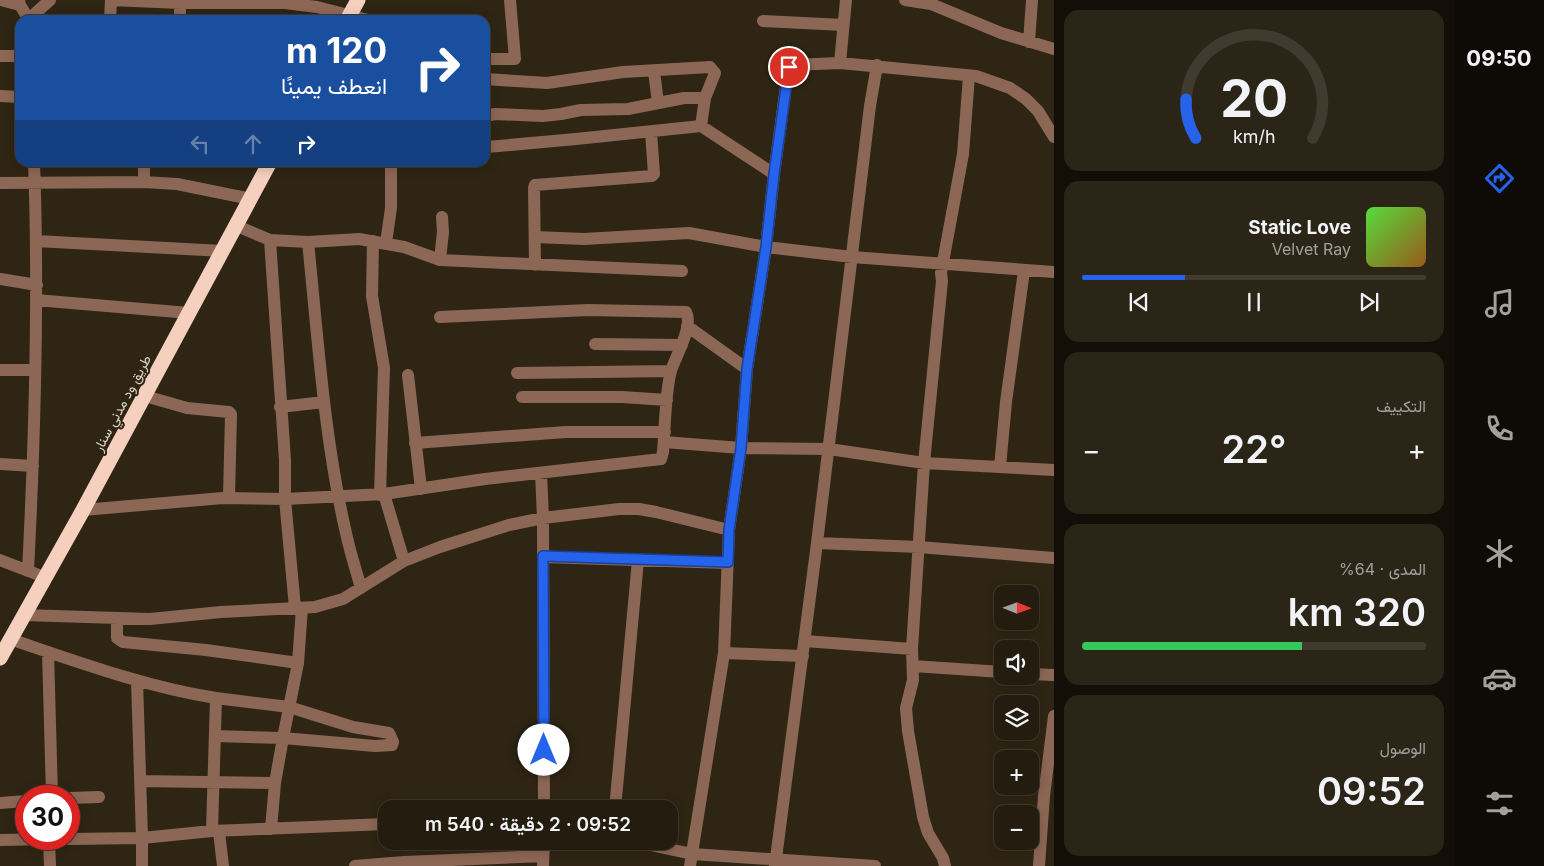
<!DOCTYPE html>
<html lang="ar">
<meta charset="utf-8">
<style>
body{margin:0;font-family:Inter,Vazirmatn,sans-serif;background:#2b2518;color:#f1f3f6;direction:rtl;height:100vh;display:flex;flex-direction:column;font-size:19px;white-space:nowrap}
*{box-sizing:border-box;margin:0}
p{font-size:16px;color:#a3a19e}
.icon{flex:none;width:28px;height:28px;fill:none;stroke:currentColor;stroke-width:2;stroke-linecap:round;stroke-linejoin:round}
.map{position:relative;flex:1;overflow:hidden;direction:ltr}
.sheet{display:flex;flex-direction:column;gap:10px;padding:10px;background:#130f08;width:400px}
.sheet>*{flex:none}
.hud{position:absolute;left:15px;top:15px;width:475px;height:152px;border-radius:15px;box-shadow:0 2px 12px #0003,0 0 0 1px #403a2f;direction:rtl;background:#1a4fa0;color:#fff;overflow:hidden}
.needle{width:32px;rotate:91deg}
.buttons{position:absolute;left:994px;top:585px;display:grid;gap:10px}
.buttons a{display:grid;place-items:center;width:45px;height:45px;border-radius:10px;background:#231c0f;box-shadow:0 2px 12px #0003,0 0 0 1px #403a2f;font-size:25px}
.speed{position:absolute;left:15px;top:785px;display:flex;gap:10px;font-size:25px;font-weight:700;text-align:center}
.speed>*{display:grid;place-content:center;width:65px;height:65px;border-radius:50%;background:#231c0f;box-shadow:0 2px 12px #0003,0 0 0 1px #403a2f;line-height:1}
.speed .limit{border:8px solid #d22;background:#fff;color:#111}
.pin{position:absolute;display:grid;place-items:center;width:42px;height:42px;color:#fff;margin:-21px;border:2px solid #fff;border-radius:50%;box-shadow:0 1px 5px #0007}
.me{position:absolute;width:55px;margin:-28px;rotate:0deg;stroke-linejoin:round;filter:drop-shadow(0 0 4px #0008)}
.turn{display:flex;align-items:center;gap:18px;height:105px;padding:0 20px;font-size:22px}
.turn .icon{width:65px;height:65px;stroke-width:2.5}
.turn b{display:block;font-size:35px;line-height:42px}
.lanes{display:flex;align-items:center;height:48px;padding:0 20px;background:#0003;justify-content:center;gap:25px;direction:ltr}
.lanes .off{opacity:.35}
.big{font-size:38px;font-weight:600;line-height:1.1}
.sheet .widget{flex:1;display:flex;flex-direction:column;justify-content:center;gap:8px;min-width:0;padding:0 18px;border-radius:15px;background:#2b2518}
.sheet .dial{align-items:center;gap:0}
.dial svg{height:130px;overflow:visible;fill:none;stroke:#403a2f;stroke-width:7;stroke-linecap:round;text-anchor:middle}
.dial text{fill:#f1f3f6;stroke:none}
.song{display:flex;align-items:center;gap:15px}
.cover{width:60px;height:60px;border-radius:8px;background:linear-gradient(135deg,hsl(110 70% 55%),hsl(30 70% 35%))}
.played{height:5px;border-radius:2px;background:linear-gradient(90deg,#2563eb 30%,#403a2f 30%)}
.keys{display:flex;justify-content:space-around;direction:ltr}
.heat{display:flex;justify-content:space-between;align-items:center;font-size:28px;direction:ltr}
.charge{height:8px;border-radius:4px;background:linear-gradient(90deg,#34c759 64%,#403a2f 0)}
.trip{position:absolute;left:378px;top:800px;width:300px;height:50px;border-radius:15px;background:#231c0f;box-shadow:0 2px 12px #0003,0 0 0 1px #403a2f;font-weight:600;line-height:50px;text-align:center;direction:rtl}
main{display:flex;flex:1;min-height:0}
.dock{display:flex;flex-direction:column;width:90px;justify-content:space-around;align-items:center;background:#0e0b06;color:#a3a19e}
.dock .icon{width:35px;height:35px}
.dock .active{color:#2563eb}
.dock b{font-size:22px;color:#f1f3f6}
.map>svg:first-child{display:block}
</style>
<main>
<nav class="dock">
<b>09:50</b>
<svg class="icon active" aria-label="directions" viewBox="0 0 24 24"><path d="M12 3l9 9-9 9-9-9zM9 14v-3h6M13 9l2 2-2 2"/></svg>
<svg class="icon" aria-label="music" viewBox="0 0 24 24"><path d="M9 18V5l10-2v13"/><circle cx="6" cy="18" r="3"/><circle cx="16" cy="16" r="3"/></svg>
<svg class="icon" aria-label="phone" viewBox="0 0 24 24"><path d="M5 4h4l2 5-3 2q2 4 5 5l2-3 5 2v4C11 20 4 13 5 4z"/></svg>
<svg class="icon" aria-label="climate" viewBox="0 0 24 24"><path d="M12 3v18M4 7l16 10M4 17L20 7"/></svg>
<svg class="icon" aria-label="car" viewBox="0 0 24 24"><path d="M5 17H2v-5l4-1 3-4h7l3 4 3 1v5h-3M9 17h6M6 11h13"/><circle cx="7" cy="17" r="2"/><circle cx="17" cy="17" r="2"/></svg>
<svg class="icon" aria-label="filters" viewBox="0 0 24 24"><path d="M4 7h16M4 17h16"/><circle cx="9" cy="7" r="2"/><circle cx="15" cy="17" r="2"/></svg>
</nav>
<section class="sheet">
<div class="widget dial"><svg viewBox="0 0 100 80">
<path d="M14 69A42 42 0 1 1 86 69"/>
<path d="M14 69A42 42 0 0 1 8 45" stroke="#2563eb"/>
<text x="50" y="56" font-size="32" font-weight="700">20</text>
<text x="50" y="72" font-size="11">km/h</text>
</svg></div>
<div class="widget">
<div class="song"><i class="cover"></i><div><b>Static Love</b><p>Velvet Ray</p></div></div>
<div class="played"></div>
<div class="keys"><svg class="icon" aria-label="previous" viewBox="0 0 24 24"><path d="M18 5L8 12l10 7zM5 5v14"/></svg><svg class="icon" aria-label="pause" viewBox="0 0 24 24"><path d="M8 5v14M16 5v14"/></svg><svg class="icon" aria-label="next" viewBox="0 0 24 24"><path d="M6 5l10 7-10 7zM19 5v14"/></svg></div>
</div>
<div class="widget"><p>التكييف</p>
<div class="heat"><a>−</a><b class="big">22°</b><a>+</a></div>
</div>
<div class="widget"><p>المدى · 64%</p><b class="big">320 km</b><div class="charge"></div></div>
<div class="widget"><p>الوصول</p><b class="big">09:52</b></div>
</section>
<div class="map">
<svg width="1054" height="866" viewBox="0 0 1054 866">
<rect width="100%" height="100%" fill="#2f2514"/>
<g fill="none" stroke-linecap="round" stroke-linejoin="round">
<path stroke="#8d6755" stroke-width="12" d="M 1,0 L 20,5
M 19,0 L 20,5 L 29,20
M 111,0 L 180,3 L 285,3 L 317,7 L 368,20
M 180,0 L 180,20
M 905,0 L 931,4 L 1001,33 L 1054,49
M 29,19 L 50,0
M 110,20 L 111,0
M 763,21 L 843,25
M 1029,42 L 1032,0
M 0,56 L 20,56
M 485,59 L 515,59 L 510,0
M 840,63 L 976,76 L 1010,88 L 1026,99 L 1038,111 L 1054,137
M 654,71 L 658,103
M 485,79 L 547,83 L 623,72 L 710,67 L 715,73 L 705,98 L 701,126
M 0,96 L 20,97
M 485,116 L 495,114 L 543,116 L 561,114 L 581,110 L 628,109 L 684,98 L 705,98
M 487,147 L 576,139 L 701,126 L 774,174
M 144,182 L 144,162
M 0,183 L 144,182 L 177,184 L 251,199
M 237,226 L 270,240 L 285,460 L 285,499 L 295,608
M 535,237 L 584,239 L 689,233 L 766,247 L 852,257 L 1054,272
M 270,240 L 308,242 L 359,239 L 404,247 L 440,260 L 682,271
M 36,241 L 223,251
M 373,241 L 372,296 L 384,368 L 380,495
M 308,242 C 318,339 324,438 346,533 C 350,552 356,570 361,588
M 386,243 L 391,208 L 391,162
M 440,260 L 443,232 L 442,217
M 535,265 L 534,188 L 535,185 L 652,176 L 654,174 L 651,132
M 0,279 L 37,285
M 36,300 L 189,313
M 687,326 L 747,369
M 595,344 L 682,345
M 0,370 L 34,370
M 517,373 L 671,371
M 408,375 L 421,489
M 145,396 L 187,408 L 229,412 L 231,414 L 229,498
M 522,397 L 622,397 L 667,400
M 280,407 L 324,402
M 664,442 L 741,448 L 829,449 L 924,463 L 1054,470
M 415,443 L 566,432 L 665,432
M 0,464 L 33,466
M 1000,467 L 1006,402 L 1024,271
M 541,473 L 543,518 L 544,809
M 384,494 L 404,561
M 83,510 L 223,498 L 285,499 L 384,494 L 485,479 L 661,459 L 663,452 C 665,429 665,393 671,371 C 675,357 694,326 686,312 L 588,310 L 440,317
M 817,543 L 919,547 L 1054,558
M 543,557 L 728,563
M 0,560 L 44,577
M 28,571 C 35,435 39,298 34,162
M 23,615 L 150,619 L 221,612 L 315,607 L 343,599 L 404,561 L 440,547 L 509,525 L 543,518 L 619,509 L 639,509 L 656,512 L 729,530
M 117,619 L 117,638 L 123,642 L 206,650 L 298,663
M 10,639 C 78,662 146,687 216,698 L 212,831 L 386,824
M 805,641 L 912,649
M 48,652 L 52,796
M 724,653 L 803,656
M 913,666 L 1002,672
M 1030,674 L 1054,675
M 137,680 L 142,838 L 142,866
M 215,736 L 283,738 L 375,746 L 392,745 L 393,742 L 389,733 L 353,727 L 289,707 L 216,698
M 140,781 L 275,783
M 69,798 L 99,797
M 0,803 L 26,801
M 615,809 L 638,560
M 271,829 L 275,783 L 283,738 L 298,663 L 302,608
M 219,832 L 223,866
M 49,839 L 50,866
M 69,839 L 142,838 L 212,831
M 0,840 L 47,839
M 632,841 L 692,854 L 875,866
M 355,866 L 404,862 L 543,856
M 543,866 L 544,841
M 690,866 L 724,653 L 729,530 L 741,448 L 747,369 L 766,247 L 774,174 L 788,72 L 789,67 L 793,65 L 840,63 L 846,0
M 775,866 L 817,543 L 870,106 L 877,65
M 945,866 L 943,858 L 928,833 L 923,817 L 908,731 L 906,708 L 913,680 L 912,649 L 924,463 L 942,281 L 941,273 L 963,154 L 969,76
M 1039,866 L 1044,796 L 1054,716"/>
<path stroke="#f6d0bf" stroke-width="15" d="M 347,20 L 358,0
M 0,658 L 83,510 L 270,162"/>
</g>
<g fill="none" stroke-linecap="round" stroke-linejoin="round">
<defs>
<path id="route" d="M 544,750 L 543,556 L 728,562 L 729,530 L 741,448 L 747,369 L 766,247 L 774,174 L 789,67"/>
</defs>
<use href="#route" stroke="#184099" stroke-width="12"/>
<use href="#route" stroke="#2563eb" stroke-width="9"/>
</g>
<g text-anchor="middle" stroke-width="4" stroke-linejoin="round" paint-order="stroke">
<g font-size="14" fill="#dbd4c9" stroke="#2f2514">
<text transform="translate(122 403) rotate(-62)" y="5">طريق ود مدني سنار</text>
</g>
</g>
</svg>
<div class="buttons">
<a><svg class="needle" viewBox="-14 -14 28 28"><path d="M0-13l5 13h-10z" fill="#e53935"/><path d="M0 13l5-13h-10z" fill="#a3a19e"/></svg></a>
<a><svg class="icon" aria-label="sound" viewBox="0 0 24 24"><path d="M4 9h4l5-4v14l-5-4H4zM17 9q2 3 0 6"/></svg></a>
<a><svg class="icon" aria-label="layers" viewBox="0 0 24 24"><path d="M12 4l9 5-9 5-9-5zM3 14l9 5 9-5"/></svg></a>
<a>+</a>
<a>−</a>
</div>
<div class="speed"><div class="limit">30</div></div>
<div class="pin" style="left:789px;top:67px;background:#d93025"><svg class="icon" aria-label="arrive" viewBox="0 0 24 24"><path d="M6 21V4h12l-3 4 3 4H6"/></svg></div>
<svg class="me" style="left:544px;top:750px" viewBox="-20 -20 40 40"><circle r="19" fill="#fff"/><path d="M0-13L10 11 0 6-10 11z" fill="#2563eb"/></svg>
<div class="trip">09:52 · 2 دقيقة · 540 m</div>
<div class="hud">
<div class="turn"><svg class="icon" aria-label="right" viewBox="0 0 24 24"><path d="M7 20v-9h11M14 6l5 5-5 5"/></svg><div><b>120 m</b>انعطف يمينًا</div></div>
<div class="lanes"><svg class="icon off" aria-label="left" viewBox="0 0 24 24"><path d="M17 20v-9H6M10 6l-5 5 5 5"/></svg><svg class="icon off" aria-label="ahead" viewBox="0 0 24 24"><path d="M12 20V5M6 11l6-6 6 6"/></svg><svg class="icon" aria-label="right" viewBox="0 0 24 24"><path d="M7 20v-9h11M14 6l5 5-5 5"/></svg></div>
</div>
</div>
</main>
